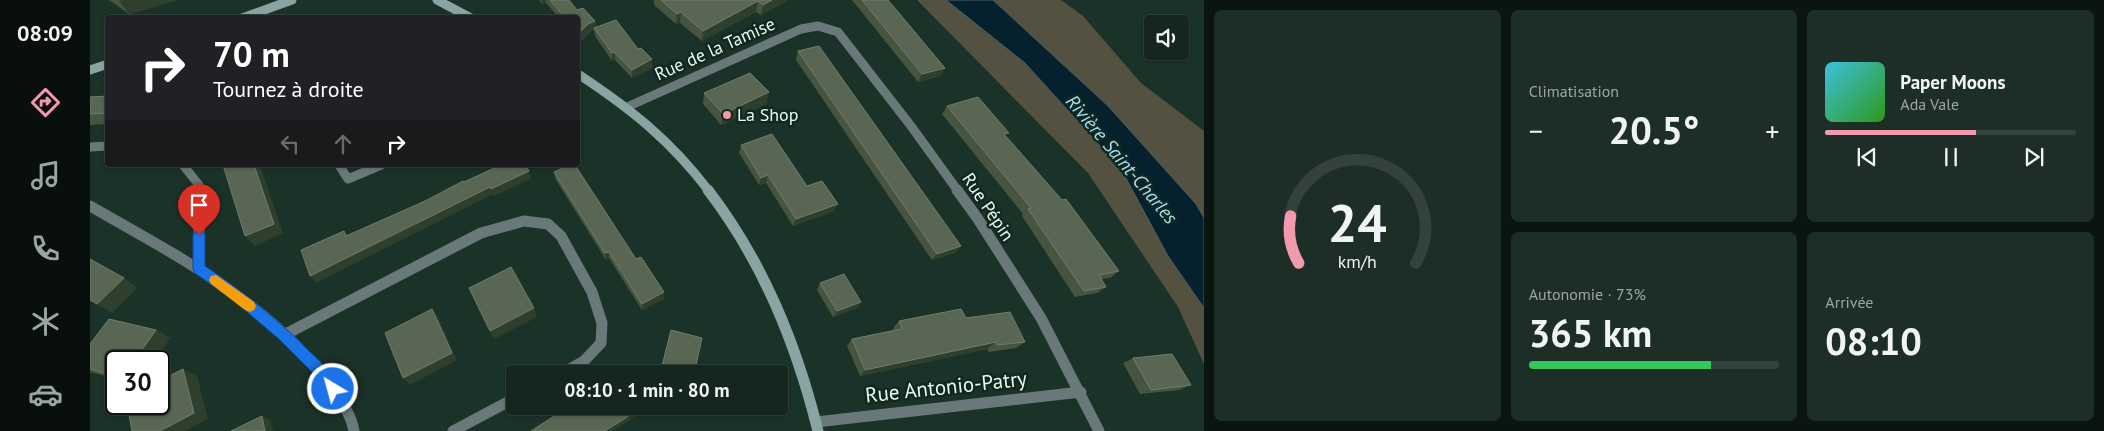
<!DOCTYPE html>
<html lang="fr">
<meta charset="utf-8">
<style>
body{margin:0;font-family:"PT Sans",sans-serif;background:#1d2e27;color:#f1f3f6;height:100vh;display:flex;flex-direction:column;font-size:19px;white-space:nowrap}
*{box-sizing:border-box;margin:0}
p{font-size:16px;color:#9da5a4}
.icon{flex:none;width:28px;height:28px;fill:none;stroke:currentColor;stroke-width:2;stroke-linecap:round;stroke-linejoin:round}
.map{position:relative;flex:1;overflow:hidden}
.side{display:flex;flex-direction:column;gap:10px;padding:10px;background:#0b1510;width:900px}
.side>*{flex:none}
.hud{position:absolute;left:15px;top:15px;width:475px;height:152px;border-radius:5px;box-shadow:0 1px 4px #0004,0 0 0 1px #33433c;background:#202124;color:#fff;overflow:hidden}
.fabs{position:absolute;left:1054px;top:15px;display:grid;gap:10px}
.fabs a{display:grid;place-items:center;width:45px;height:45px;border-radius:5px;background:#14261e;box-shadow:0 1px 4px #0004,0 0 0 1px #33433c;font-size:25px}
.speed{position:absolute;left:15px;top:350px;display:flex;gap:10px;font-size:25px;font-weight:700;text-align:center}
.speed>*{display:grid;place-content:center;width:65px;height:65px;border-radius:50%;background:#14261e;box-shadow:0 1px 4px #0004,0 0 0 1px #33433c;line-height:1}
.speed .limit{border:2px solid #111;border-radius:8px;background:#fff;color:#111}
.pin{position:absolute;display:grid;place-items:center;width:42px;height:42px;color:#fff;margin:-51px -21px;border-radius:50% 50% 50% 0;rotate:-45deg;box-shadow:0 0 5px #0007}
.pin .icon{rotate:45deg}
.me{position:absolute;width:55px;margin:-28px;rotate:323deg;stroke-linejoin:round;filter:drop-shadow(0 0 4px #0008)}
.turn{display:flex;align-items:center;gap:18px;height:105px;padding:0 25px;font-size:22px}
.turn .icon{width:65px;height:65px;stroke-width:2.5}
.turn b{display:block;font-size:35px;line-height:42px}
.lanes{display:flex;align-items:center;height:48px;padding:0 25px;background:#0003;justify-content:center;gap:25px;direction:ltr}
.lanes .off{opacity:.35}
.big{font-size:38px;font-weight:600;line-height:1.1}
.side .widget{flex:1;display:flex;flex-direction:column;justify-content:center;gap:8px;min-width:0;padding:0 18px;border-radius:8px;background:#1d2e27}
.side .dial{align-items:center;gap:0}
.dial svg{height:130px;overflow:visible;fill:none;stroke:#33433c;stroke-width:7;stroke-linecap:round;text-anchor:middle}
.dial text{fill:#f1f3f6;stroke:none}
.song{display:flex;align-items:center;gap:15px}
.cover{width:60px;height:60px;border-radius:8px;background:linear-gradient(135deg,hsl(190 70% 55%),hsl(110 70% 35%))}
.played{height:5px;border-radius:2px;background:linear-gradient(90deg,#f29aad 60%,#33433c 60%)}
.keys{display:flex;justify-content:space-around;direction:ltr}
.heat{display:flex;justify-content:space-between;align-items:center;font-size:28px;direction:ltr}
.charge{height:8px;border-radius:4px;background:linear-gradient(90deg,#34c759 73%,#33433c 0)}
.side .tiles{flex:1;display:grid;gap:10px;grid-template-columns:repeat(3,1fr)}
.widget:first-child{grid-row:span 2}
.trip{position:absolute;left:416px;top:365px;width:282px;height:50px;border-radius:5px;background:#14261e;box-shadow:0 1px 4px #0004,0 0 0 1px #33433c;font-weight:600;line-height:50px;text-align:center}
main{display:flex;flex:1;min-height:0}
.tabs{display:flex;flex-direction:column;width:90px;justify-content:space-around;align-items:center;background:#080f0c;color:#9da5a4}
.tabs .icon{width:35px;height:35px}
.tabs .selected{color:#f29aad}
.tabs b{font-size:22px;color:#f1f3f6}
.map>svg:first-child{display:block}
</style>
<main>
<nav class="tabs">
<b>08:09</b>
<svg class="icon selected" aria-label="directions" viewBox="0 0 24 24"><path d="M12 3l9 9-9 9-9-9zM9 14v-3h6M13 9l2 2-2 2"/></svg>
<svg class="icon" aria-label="music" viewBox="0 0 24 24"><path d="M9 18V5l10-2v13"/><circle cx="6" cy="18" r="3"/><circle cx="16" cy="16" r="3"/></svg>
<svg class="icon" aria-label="phone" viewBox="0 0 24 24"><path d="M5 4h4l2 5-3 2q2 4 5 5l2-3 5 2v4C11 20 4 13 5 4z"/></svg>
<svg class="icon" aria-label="climate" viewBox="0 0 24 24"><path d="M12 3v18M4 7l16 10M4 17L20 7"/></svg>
<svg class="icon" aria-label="car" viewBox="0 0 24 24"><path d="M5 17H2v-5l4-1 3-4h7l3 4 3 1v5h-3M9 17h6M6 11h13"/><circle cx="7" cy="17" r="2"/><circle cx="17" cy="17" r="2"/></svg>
</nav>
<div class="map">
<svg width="1114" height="431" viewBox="0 0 1114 431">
<rect width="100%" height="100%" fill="#1b3228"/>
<path fill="#545141" d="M 827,0 L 856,0 L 935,63 L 1031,169 L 1078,256 L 1114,308 L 1114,364 L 1088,307 L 998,173 Z
M 903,0 L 971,0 L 993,16 L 1051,83 L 1114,131 L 1114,218 L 1106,204 L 1018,106 Z"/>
<path fill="#04212d" stroke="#496268" d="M 856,0 L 903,0 L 1018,106 L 1106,204 L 1114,218 L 1114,308 L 1078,256 L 1031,169 L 935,63 Z"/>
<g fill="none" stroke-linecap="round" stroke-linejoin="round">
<path stroke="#697878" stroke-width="9" d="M 0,147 L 18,146
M 93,165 L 109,185 L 109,191
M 249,165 L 258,179 L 291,165"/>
<path stroke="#697878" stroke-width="11" d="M 109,190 L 109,269"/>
<path stroke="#697878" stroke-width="9" d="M 537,107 L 711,29 L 728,26 L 748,32 L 821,126 L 868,191"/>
<path stroke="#697878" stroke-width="11" d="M 867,190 L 888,219 L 951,318 L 1009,431
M 0,206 C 84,254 185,306 242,388 C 251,401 261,414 264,431
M 194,335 L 391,233 L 434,221 L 458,224 L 471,236 L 502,292 L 512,323 L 511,343 L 494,361 L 471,374
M 726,422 L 991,392
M 363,431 L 425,398"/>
<path stroke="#8aa3a3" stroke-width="9" d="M 347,0 L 381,18
M 152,18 L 202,0
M 0,70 L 18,64
M 488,74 C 541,109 580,140 619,191"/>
<path stroke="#8aa3a3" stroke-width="11" d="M 618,190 C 673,262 706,343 728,431"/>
</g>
<path fill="#47543f" d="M 19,0 L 87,0 L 39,14 Z
M 449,0 L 479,0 L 487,10 L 505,21 L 506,27 L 548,49 L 562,59 L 562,68 L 542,78 L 525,60 L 522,61 L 505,36 L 504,30 L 499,33 L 490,42 L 488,39 L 488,18 L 469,18 L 456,3 L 452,4 Z
M 564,0 L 697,0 L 697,1 L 671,15 L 666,12 L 612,41 L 590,23 L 586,24 L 564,5 Z
M 762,0 L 798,0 L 855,68 L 850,76 L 828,82 Z
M 708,51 L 871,246 L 865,253 L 842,260 L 706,60 Z
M 679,92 L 676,104 L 631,125 L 613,104 L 614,93 Z
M 18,96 L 18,124 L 0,125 L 0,97 Z
M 857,106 L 916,137 L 1029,271 L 1020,278 L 1011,279 L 1016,287 L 1007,293 L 985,297 L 932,216 L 933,214 L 852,114 Z
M 651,145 L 717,186 L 744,211 L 703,226 L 676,183 L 669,185 L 649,153 Z
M 464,172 L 546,259 L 574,299 L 552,310 L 519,258 L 516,260 L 466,180 Z
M 730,283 L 771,302 L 767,308 L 743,317 L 727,290 Z
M 876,318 L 935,342 L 926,348 L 899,352 L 897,349 L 770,376 L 757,346 L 762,339 L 804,330 L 803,328 L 809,321 Z
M 66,330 L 80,338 L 64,361 L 26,361 L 26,379 L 0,372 L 0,344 Z
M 1043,358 L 1101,385 L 1089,390 L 1050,394 L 1033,363 Z"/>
<path fill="#2e3f2e" d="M 34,0 L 87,0 L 39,14 L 29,1 Z
M 451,0 L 455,0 L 456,3 L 452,4 Z
M 682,0 L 697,0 L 697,1 L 671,15 L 673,5 Z
M 668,1 L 666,12 L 612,41 L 613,31 Z
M 591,12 L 590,23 L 586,24 L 587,14 Z
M 505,21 L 506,30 L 504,28 L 504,30 L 499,33 L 490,42 L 489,33 L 498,24 Z
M 524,52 L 525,60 L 522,61 L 522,53 Z
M 562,59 L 562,68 L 542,78 L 542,70 Z
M 855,68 L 850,76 L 828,82 L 832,74 Z
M 679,92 L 676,104 L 631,125 L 633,114 Z
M 164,165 L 170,165 L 193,233 L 165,246 L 155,236 Z
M 439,171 L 441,179 L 404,196 L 401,189 Z
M 678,175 L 676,183 L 669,185 L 671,178 Z
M 400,187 L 403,194 L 226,283 L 220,276 Z
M 748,204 L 744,211 L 703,226 L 706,219 Z
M 871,246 L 865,253 L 842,260 L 847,254 Z
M 519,252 L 519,258 L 516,260 L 515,253 Z
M 34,278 L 48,288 L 22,313 L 7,304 Z
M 574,292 L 574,299 L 552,310 L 552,304 Z
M 771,302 L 767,308 L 743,317 L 747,311 Z
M 444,308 L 447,317 L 404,339 L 400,331 Z
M 342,309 L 348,317 L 367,360 L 320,385 L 313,378 Z
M 66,330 L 80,338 L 64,361 L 44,361 Z
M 906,342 L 897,349 L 770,376 L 775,370 Z
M 93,369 L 107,376 L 118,419 L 95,431 L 70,431 Z
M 545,412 L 546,416 L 523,431 L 515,431 Z
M 172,416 L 180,420 L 183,431 L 175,431 Z"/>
<path fill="#596653" stroke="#707d6c" d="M 460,0 L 479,0 L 487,10 L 493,8 L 505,21 L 498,24 L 489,33 L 488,32 L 488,18 L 475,18 Z
M 571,0 L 682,0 L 673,5 L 668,1 L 613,31 L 591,12 L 587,14 Z
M 772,0 L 798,0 L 855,68 L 832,74 Z
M 526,20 L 548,49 L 551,48 L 562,59 L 542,70 L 524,52 L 522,53 L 504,28 Z
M 729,46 L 871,246 L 847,254 L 708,51 Z
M 660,73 L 679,92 L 633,114 L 614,93 Z
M 18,96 L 18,113 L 0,114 L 0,97 Z
M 888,97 L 919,133 L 914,134 L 972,200 L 976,199 L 1029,271 L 1009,275 L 1016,287 L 994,291 L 938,209 L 941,208 L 857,106 Z
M 682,134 L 717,186 L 732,181 L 748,204 L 706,219 L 678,175 L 671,178 L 651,145 Z
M 133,165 L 164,165 L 184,224 L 155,236 Z
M 411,165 L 435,165 L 439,171 L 401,189 L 400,187 L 220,276 L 211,250 L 254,231 L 256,236 L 335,201 L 373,181 L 374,182 Z
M 480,165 L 485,165 L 546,259 L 551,257 L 574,292 L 552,304 L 519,252 L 515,253 L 464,172 Z
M 0,259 L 34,278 L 7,304 L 0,300 Z
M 421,267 L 444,308 L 400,331 L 379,288 Z
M 754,274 L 771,302 L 747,311 L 730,283 Z
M 342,309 L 362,353 L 313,378 L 295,333 Z
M 871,309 L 876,318 L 920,312 L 935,342 L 907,345 L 906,342 L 775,370 L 762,339 L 812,329 L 809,321 Z
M 19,319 L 66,330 L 44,361 L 26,361 L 26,376 L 0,369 L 0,344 Z
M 581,330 L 612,338 L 604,374 L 570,374 Z
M 1082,354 L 1101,385 L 1061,390 L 1043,358 Z
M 93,369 L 104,413 L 70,431 L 42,431 L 37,404 L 69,404 L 69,381 Z
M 480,406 L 542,406 L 545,412 L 515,431 L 441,431 Z
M 172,416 L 175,431 L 141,431 Z"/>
<path fill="#1a73e8" stroke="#114b97" d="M 109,230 L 113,232 L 115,235 L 115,266 C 152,291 186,318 218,350 C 230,361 243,373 249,389 L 247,393 L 243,395 L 238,393 L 228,378 L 190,340 L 142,299 L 105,273 L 103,269 L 103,235 L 105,232 Z"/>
<path fill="#f59e0b" d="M 126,275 L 164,302 L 166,306 L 164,310 L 160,312 L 155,310 L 121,284 L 119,280 L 121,276 Z"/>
<circle fill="#f29aad" stroke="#11281f" stroke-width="2" cx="637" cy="115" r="5"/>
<g text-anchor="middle" stroke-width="5" stroke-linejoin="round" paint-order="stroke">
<g font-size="18" fill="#ebf9f2" stroke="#11281f">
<text transform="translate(625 49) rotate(-24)" y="6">Rue de la Tamise</text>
<text transform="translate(898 207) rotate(56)" y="6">Rue Pépin</text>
</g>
<g font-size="18" fill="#ebf9f2" stroke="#11281f" text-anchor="start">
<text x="647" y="121">La Shop</text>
</g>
<g font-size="19" font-style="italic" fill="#a2def9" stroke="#11281f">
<text transform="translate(1032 159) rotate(50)" y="7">Rivière Saint-Charles</text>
</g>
<g font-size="21" fill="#ebf9f2" stroke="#11281f">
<text transform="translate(856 387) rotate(-6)" y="7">Rue Antonio-Patry</text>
</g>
</g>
</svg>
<div class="fabs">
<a><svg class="icon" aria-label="sound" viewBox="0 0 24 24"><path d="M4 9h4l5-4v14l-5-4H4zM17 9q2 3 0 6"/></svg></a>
</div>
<div class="speed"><div class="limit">30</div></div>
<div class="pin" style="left:109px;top:235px;background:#d93025"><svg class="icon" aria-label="arrive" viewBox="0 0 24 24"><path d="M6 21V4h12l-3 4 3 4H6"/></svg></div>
<svg class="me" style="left:243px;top:389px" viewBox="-20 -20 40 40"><circle r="17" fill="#1a73e8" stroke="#fff" stroke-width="3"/><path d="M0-11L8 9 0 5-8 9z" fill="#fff"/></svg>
<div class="trip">08:10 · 1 min · 80 m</div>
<div class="hud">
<div class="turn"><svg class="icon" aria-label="right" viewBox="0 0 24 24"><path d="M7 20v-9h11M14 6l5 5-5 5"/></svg><div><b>70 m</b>Tournez à droite</div></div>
<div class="lanes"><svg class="icon off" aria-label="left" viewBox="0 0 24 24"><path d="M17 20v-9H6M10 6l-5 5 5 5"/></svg><svg class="icon off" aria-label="ahead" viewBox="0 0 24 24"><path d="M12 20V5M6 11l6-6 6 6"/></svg><svg class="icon" aria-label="right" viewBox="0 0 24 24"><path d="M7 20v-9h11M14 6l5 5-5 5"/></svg></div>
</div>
</div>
<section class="side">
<div class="tiles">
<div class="widget dial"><svg viewBox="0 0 100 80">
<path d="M14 69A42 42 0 1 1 86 69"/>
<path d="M14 69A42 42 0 0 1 9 40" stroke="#f29aad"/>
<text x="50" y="56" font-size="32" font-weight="700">24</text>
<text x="50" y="72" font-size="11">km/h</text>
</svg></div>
<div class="widget"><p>Climatisation</p>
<div class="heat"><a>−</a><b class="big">20.5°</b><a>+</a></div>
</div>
<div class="widget">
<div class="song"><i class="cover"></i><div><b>Paper Moons</b><p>Ada Vale</p></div></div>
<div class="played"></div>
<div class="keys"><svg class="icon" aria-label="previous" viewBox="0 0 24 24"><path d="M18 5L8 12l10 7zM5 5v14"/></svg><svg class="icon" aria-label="pause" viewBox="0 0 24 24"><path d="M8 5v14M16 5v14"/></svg><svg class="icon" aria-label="next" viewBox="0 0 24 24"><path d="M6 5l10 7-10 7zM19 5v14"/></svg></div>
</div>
<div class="widget"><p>Autonomie · 73%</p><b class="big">365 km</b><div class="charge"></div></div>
<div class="widget"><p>Arrivée</p><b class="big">08:10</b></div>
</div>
</section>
</main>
